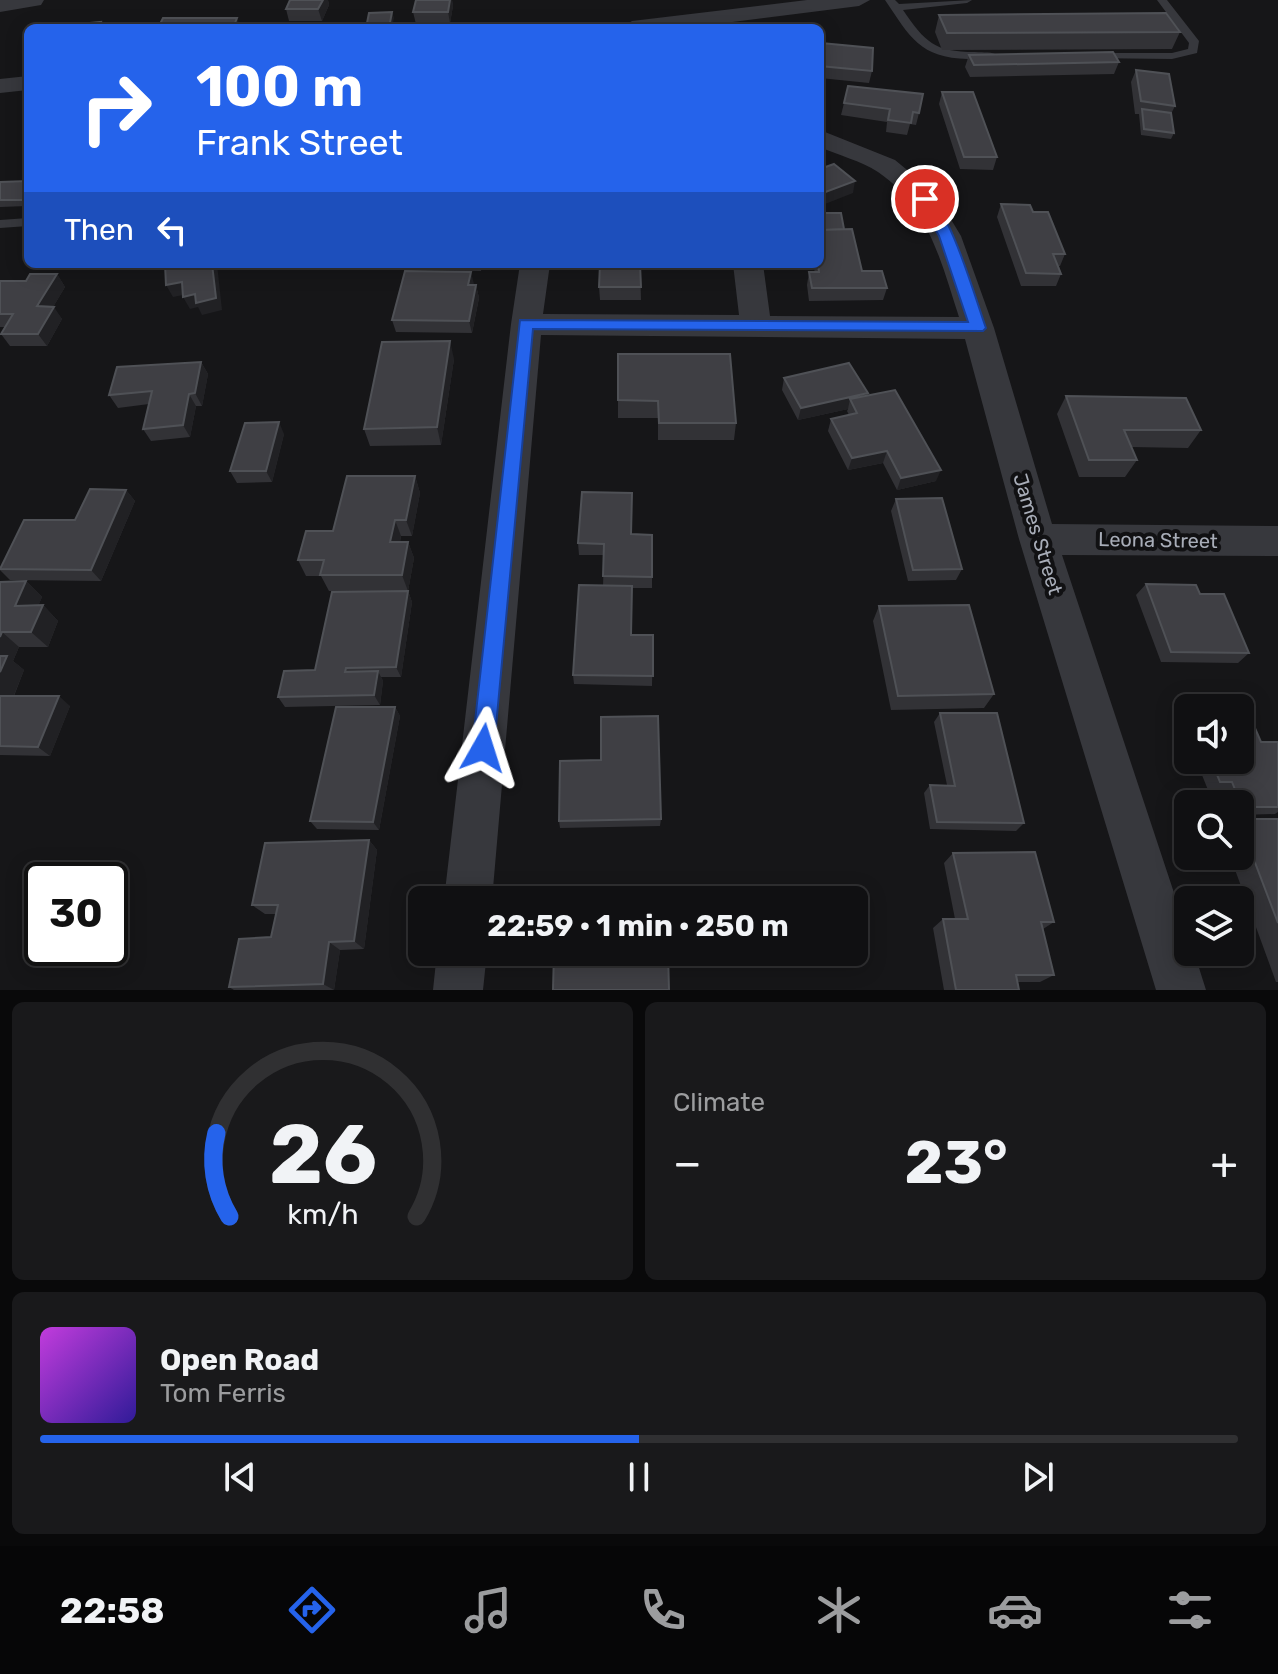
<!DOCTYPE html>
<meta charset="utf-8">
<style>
body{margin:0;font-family:Rubik,sans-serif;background:#19191b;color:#f1f3f6;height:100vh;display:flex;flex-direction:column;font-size:30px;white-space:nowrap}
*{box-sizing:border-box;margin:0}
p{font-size:26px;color:#9c9d9f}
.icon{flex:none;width:44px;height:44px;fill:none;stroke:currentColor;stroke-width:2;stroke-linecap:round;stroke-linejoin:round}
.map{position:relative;height:990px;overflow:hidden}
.sheet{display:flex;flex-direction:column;gap:12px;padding:12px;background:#09090a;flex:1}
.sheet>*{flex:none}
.top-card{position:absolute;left:24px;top:24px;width:800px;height:244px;border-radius:12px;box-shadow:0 4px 20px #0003,0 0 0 2px #303032;background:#2563eb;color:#fff;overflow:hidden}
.tools{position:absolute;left:1174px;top:694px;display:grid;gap:16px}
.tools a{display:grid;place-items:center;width:80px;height:80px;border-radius:12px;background:#101012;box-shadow:0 4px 20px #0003,0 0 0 2px #303032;font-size:40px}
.speed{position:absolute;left:24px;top:862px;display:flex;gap:16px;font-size:40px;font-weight:700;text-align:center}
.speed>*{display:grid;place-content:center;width:104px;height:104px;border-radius:50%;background:#101012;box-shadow:0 4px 20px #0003,0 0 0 2px #303032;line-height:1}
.speed .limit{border:4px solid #111;border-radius:12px;background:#fff;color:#111}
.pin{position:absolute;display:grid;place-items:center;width:68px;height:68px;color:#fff;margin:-34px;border:4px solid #fff;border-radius:50%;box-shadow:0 2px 8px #0007}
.me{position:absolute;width:88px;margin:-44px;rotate:6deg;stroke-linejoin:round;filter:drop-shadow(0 0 6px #0008)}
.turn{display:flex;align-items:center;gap:28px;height:168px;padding:0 40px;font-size:36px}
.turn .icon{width:104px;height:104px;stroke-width:2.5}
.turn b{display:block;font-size:56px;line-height:68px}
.then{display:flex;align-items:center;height:76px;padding:0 40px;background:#0003;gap:16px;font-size:30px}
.big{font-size:60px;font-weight:700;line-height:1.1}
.sheet .widget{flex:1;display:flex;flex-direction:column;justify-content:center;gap:12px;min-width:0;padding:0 28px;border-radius:12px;background:#19191b}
.sheet .dial{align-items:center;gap:0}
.dial svg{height:208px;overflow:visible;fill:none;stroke:#303032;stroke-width:7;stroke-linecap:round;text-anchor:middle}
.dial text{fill:#f1f3f6;stroke:none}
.song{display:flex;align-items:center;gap:24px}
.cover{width:96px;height:96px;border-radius:12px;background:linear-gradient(135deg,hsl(290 70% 55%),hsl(250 70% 35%))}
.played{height:8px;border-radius:4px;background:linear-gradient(90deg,#2563eb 50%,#303032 50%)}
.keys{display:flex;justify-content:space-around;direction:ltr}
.heat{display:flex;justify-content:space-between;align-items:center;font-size:44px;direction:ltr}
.sheet .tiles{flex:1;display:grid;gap:12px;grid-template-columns:1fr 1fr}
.widget:last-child{grid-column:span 2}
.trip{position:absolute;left:408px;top:886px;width:460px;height:80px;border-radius:12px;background:#101012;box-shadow:0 4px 20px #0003,0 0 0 2px #303032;font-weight:700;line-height:80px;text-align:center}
.tab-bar{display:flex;height:128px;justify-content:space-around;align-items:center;background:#060607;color:#9c9d9f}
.tab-bar .icon{width:56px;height:56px}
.tab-bar .current{color:#2563eb}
.tab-bar b{font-size:36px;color:#f1f3f6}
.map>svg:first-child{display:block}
</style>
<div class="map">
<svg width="1278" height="990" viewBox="0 0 1278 990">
<rect width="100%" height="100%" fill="#161618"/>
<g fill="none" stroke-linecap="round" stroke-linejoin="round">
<path fill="#37383d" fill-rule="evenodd" d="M 885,0 L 895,0 L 899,4 L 972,0 L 967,3 L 903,10 C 925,42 934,52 975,52 C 984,53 992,51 999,56 C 990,61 978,60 968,59 C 920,58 910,37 885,0 Z
M 1157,0 L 1167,0 L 1199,41 L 1197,53 L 1172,59 L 1086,58 L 1084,56 L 1090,53 L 1172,53 L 1188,49 L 1189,43 Z
M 28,218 L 28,226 L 0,228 L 0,220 Z"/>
<path fill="#37383d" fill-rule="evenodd" d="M 0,0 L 44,0 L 41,5 L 0,12 Z
M 807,0 L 870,0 L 859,6 L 685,28 L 621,28 L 632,21 Z
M 28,76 L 28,90 L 0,93 L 0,79 Z
M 820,130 L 895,160 L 935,193 L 961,236 L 994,328 L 1052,524 L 1278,526 L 1278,556 L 1062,555 L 1188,935 L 1188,952 L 1194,952 L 1206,990 L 1156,990 L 1019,539 L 965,339 L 541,335 L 492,900 L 444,900 L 511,324 L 520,264 L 550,264 L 543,314 L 739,315 L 733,264 L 763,264 L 770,316 L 959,317 C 941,262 929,207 878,172 C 861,161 838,155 820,147 Z
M 437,952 L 487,952 L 483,990 L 433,990 Z"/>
</g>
<path fill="#323236" d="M 290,0 L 328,0 L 329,5 L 322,21 L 289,21 L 286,9 Z
M 416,0 L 452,0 L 453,6 L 450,23 L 416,24 L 413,12 Z
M 939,15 L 1180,32 L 1172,49 L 942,50 L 935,32 Z
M 820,49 L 872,71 L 869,83 L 820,78 Z
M 969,55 L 1119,62 L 1114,74 L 970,77 L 965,67 Z
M 1136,70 L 1175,106 L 1171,114 L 1174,133 L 1171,139 L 1141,135 L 1139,114 L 1135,114 L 1131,82 Z
M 942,92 L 997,157 L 993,170 L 960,169 L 939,104 Z
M 844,103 L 919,113 L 916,125 L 910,124 L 907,135 L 886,132 L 887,122 L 841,115 Z
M 28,181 L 27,206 L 0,207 L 0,182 Z
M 1001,204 L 1033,212 L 1065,254 L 1060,266 L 1059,266 L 1061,274 L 1056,286 L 1021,286 L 997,217 Z
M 844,230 L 862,271 L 887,288 L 883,300 L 809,301 L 807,285 L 809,272 L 815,272 L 813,266 L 804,266 L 804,264 L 820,264 Z
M 361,264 L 482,264 L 481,271 L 363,269 Z
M 640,264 L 641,300 L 600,300 L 599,287 Z
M 57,274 L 65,287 L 53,307 L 62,319 L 47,346 L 10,346 L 1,334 L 5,327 L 0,327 L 0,281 L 26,281 Z
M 473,285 L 476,285 L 479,298 L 472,333 L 396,332 L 392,320 Z
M 618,354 L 736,423 L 734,440 L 658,440 L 658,418 L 618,418 Z
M 454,359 L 441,445 L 370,446 L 364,429 Z
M 201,362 L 208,374 L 202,406 L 196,406 L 190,437 L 151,441 L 143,429 L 149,404 L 118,408 L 109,395 Z
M 784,378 L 868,393 L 867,396 L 936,481 L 897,490 L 883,463 L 848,470 L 828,431 L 831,419 L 849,415 L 847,411 L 848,409 L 798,420 L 782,390 Z
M 1066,396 L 1201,430 L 1188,448 L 1131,447 L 1137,460 L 1125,477 L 1079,477 L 1057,414 Z
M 284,434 L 272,482 L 237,483 L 230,471 Z
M 415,476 L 420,493 L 412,536 L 401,536 L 400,542 L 408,542 L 414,558 L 408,591 L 329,591 L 321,576 L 306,576 L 298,560 L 333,531 Z
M 126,490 L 135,501 L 101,581 L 10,580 L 0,570 L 0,567 Z
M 896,499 L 962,569 L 956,580 L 908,581 L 891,511 Z
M 652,535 L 652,588 L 632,588 L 632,635 L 653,635 L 652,686 L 574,684 L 573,675 L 603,586 L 604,555 L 579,555 L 578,543 Z
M 26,581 L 42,597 L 38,606 L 43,605 L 58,621 L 48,647 L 19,647 L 13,661 L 24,670 L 14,696 L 70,706 L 50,756 L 0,755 L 0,582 Z
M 1146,584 L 1200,594 L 1249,653 L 1238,663 L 1161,662 L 1136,595 Z
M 408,591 L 412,602 L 401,677 L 381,677 L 383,681 L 380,705 L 285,707 L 278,697 L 315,670 Z
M 879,606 L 994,694 L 984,708 L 891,710 L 873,621 Z
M 1241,696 L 1261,742 L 1278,742 L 1278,812 L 1275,814 L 1240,815 L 1240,804 L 1225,804 L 1220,790 L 1208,790 L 1196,760 L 1240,760 L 1240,708 L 1188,708 L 1188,740 L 1175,706 L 1186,697 Z
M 395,707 L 400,716 L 379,830 L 317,829 L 310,821 Z
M 940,713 L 1024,823 L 1016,831 L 930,829 L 924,793 L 930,785 L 947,785 L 934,722 Z
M 661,819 L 660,826 L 560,828 L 559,821 Z
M 1240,819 L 1278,819 L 1278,982 L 1276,982 L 1230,856 L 1240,856 Z
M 369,840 L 377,850 L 364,949 L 340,950 L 334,990 L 234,990 L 229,987 L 271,937 L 276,914 L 265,914 L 252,905 Z
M 953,853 L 1054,922 L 1043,929 L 1054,975 L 1040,982 L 1018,982 L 1019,990 L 944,990 L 933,928 L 943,919 L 955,919 L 944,863 Z"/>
<path fill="#212124" d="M 323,0 L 328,0 L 329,5 L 322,21 L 318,9 Z
M 450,0 L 452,0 L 453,6 L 450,23 L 448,12 Z
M 392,12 L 394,18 L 392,28 L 389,28 Z
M 237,18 L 241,28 L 233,28 Z
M 855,181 L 853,193 L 820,206 L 820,194 Z
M 28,193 L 28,205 L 27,206 L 23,200 Z
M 212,264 L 217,264 L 222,310 L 202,315 L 198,307 L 190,309 L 183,297 Z
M 471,272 L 474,284 L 471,297 L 468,285 Z
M 57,274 L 65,287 L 46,319 L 37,306 Z
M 182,282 L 188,294 L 173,297 L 166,285 Z
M 476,285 L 479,298 L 472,333 L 469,321 Z
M 54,307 L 62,319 L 47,346 L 38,334 Z
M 450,341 L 454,359 L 441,445 L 437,427 Z
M 201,362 L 208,374 L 202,406 L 195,393 Z
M 868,393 L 864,405 L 850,399 L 848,409 L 798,420 L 801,408 Z
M 189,394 L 196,406 L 190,437 L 183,425 Z
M 279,422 L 284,434 L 272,482 L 266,471 Z
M 887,451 L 883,463 L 848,470 L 852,458 Z
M 941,470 L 936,481 L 897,490 L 901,478 Z
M 415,476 L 420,493 L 412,536 L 406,520 Z
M 126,490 L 135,501 L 101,581 L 91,570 Z
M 395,520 L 401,536 L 397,558 L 390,542 Z
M 408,542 L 414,558 L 408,591 L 402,575 Z
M 26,581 L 42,597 L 32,621 L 15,606 Z
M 408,591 L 412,602 L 401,677 L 396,667 Z
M 43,605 L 58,621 L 48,647 L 31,632 Z
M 2,632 L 19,647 L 13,661 L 24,670 L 10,705 L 0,697 L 0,637 Z
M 378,671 L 383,681 L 380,705 L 374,695 Z
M 59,696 L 70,706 L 50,756 L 38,747 Z
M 395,707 L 400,716 L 379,830 L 373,822 Z
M 369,840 L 377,850 L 364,949 L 354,941 Z
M 329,942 L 340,950 L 334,990 L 323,984 Z"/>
<path fill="#3f3f44" stroke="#4f5156" stroke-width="2" d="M 290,0 L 323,0 L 318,9 L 286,9 Z
M 416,0 L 450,0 L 448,12 L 413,12 Z
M 392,12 L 389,28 L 366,28 L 369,13 Z
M 1166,13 L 1180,32 L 947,33 L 939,15 Z
M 163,18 L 237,18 L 233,28 L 158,28 Z
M 101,22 L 99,28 L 69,28 L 70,25 Z
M 821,43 L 873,48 L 872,71 L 820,66 Z
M 1113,52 L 1119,62 L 974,65 L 969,55 Z
M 1136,70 L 1169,74 L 1175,106 L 1141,101 Z
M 848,86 L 923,94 L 919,113 L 913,112 L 911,123 L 888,120 L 890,109 L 844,103 Z
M 942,92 L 973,92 L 997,157 L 964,157 Z
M 1142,109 L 1171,113 L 1174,133 L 1144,129 Z
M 834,164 L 855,181 L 820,194 L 820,169 Z
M 28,181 L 28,193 L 23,200 L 0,200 L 0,182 Z
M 1001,204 L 1030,205 L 1033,212 L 1048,212 L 1065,254 L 1053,254 L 1061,274 L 1026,273 Z
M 820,213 L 841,213 L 844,229 L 820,230 Z
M 852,229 L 862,271 L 882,271 L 887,288 L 812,288 L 809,272 L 819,272 L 818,264 L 820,264 L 820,230 Z
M 165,264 L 212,264 L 216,298 L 196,303 L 195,294 L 183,297 L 182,282 L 166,285 Z
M 600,264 L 640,264 L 641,287 L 599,287 Z
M 405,271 L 471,272 L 468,285 L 476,285 L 469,321 L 392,320 Z
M 30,274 L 57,274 L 37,306 L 54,307 L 38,334 L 1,334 L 13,314 L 0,314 L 0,281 L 26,281 Z
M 450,341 L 437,427 L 364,429 L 382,342 Z
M 618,354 L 730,354 L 736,423 L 659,423 L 658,401 L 618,400 Z
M 201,362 L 195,393 L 189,394 L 183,425 L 143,429 L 152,391 L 109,395 L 117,367 Z
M 849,363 L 868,393 L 801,408 L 784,378 Z
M 895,390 L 941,470 L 901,478 L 887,451 L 852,458 L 831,419 L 857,413 L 850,399 Z
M 1066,396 L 1186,398 L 1201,430 L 1124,430 L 1137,460 L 1089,460 Z
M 279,422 L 266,471 L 230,471 L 245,423 Z
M 347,476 L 415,476 L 406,520 L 395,520 L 390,542 L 408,542 L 402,575 L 320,575 L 324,560 L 298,560 L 306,531 L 333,531 Z
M 90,489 L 126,490 L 91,570 L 0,569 L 24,520 L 75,520 Z
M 582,492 L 632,493 L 631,534 L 652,535 L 652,577 L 603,576 L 604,544 L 578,543 Z
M 942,498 L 962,569 L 913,570 L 896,499 Z
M 26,581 L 15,606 L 43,605 L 31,632 L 2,632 L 0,637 L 0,582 Z
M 1146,584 L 1196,585 L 1200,594 L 1224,594 L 1249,653 L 1171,652 Z
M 579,585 L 632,586 L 631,635 L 653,635 L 653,676 L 573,675 Z
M 408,591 L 396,667 L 346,668 L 345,672 L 378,671 L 374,695 L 278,697 L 284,671 L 315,670 L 332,592 Z
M 969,605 L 994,694 L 898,696 L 879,606 Z
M 0,656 L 7,656 L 0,672 Z
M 0,696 L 59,696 L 38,747 L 0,746 Z
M 1241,696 L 1261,742 L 1278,742 L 1278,807 L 1242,807 L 1232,782 L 1220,782 L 1211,760 L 1240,760 L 1240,708 L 1190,708 L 1186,697 Z
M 336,707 L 395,707 L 373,822 L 310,821 Z
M 940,713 L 997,713 L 1024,823 L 937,822 L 930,785 L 955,786 Z
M 658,716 L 661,819 L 559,821 L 560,761 L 601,760 L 601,717 Z
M 1240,819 L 1278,819 L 1278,923 L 1240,823 Z
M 369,840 L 354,941 L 329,942 L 323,984 L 229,987 L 239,939 L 271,937 L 278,905 L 252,905 L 265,843 Z
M 1035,852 L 1054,922 L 1041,922 L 1054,975 L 1016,975 L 1019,990 L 956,990 L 943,919 L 968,919 L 953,853 Z
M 665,885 L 666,900 L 602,900 L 602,886 Z
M 554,952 L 668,952 L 669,990 L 553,990 Z"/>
<path fill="#2563eb" stroke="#184099" stroke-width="2" d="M 925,194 C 949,204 976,301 986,328 L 983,331 L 533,329 L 494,748 L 491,756 L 483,759 L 475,756 L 472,748 L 520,320 L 968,322 L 939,236 L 918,199 Z"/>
<g text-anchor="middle" stroke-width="8" stroke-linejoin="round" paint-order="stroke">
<g font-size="20" fill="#a8adb8" stroke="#111113">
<text transform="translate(1038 534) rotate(73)" y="7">James Street</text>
<text transform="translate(1158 540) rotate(1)" y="7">Leona Street</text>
</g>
</g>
</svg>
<div class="tools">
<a><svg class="icon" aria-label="sound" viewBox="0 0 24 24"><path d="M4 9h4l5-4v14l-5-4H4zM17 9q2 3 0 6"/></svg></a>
<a><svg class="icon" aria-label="search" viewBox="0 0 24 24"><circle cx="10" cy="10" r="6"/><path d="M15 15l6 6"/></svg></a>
<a><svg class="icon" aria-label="layers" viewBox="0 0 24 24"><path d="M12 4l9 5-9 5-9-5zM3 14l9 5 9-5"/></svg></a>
</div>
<div class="speed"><div class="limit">30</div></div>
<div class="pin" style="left:925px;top:199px;background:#d93025"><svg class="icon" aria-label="arrive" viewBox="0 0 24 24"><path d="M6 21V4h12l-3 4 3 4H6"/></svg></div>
<svg class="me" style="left:483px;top:748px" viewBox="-20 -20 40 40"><path d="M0-17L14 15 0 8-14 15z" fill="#2563eb" stroke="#fff" stroke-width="4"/></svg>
<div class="trip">22:59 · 1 min · 250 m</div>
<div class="top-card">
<div class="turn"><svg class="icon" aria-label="right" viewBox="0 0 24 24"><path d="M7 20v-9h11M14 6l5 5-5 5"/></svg><div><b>100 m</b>Frank Street</div></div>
<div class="then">Then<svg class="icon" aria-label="left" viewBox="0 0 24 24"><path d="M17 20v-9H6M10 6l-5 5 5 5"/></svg></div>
</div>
</div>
<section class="sheet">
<div class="tiles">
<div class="widget dial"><svg viewBox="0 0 100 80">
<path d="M14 69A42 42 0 1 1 86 69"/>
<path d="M14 69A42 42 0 0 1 9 37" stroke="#2563eb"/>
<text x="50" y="56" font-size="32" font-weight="700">26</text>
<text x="50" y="72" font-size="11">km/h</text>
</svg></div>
<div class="widget"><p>Climate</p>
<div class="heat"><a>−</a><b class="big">23°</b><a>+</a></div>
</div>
<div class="widget">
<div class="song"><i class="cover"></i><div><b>Open Road</b><p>Tom Ferris</p></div></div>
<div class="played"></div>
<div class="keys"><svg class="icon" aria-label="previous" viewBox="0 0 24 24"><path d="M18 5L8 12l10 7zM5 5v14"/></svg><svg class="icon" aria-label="pause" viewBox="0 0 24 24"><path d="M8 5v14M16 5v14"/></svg><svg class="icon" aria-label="next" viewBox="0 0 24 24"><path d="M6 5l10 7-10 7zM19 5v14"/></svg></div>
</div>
</div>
</section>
<nav class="tab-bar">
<b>22:58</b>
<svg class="icon current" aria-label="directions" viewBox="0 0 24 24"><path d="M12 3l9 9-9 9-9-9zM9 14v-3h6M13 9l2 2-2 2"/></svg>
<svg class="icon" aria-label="music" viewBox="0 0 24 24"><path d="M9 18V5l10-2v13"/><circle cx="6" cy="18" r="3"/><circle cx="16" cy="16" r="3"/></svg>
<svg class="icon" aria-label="phone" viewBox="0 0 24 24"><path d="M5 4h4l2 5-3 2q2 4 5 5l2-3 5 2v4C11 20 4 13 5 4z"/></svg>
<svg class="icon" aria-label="climate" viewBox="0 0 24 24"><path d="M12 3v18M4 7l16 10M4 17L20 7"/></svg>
<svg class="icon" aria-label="car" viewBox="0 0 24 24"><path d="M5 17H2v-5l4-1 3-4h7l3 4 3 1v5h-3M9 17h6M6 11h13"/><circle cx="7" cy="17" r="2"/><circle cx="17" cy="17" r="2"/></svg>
<svg class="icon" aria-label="filters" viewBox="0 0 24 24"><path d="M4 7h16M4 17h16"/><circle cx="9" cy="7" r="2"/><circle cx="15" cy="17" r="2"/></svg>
</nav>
